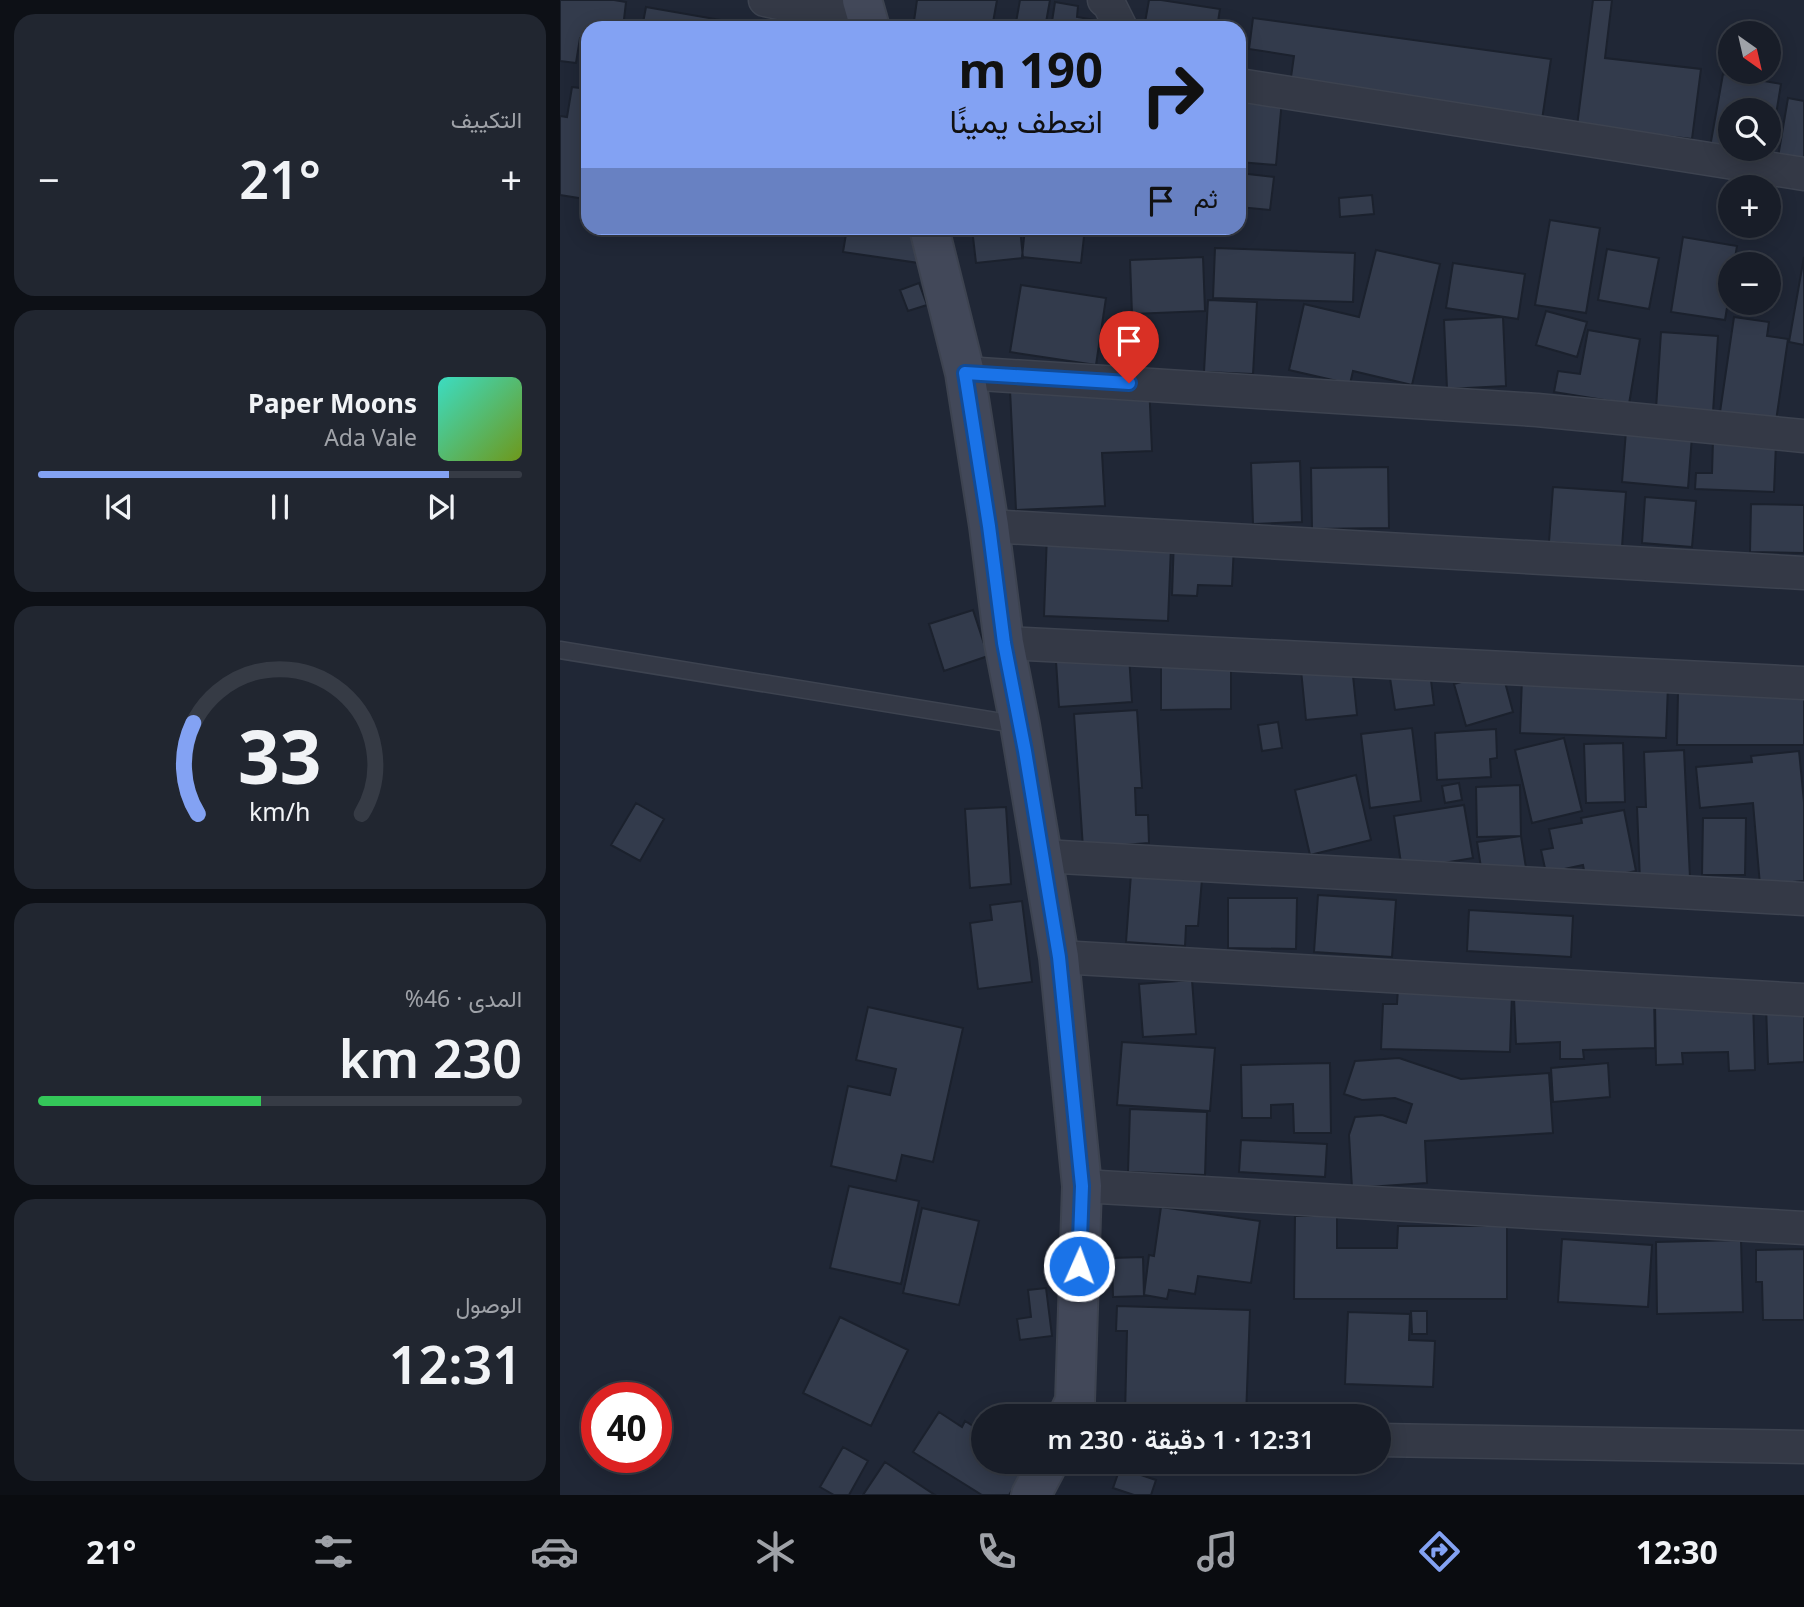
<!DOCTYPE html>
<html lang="ar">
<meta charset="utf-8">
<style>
body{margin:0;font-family:"Noto Sans",Vazirmatn,sans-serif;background:#212630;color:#f1f3f6;direction:rtl;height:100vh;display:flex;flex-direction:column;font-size:26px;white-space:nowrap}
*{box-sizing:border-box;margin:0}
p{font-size:23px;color:#9fa2a8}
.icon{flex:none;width:38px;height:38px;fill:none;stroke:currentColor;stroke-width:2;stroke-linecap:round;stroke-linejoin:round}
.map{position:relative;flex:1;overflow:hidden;direction:ltr}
.drawer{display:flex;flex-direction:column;gap:14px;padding:14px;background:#0d1016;width:560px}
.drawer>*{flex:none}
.guide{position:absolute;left:21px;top:21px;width:665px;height:214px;border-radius:21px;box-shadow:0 4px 18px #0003,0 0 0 2px #363b45;direction:rtl;background:#83a2f3;color:#111;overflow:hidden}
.needle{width:46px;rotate:146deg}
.tools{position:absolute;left:1158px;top:21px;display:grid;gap:14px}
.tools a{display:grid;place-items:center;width:63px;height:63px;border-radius:50%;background:#181d28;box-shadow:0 4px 18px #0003,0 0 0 2px #363b45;font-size:35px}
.speed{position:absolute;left:21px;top:1382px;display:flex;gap:14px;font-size:35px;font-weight:700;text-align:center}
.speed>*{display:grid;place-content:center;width:91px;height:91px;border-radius:50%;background:#181d28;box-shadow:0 4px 18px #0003,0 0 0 2px #363b45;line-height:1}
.speed .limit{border:10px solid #d22;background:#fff;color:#111}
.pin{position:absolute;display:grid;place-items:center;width:60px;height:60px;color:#fff;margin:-72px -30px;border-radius:50% 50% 50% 0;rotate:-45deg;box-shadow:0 0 7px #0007}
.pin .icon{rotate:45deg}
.me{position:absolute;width:77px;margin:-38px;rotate:2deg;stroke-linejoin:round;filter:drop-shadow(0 0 5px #0008)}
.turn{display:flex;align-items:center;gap:24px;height:147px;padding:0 28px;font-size:32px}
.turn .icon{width:91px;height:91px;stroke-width:2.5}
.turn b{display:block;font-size:49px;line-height:60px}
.then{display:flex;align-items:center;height:66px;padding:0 28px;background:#0003;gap:14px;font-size:26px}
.big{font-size:52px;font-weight:600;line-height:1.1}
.drawer .card{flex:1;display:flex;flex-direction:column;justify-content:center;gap:10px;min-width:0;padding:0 24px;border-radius:21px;background:#212630}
.drawer .dial{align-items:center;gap:0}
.dial svg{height:182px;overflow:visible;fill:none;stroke:#363b45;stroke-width:7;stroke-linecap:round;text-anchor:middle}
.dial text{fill:#f1f3f6;stroke:none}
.song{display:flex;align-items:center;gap:21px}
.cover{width:84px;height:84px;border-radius:10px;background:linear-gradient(135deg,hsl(170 70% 55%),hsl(80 70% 35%))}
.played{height:7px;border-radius:4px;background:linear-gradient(90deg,#83a2f3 85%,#363b45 85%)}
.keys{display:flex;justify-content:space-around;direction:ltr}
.heat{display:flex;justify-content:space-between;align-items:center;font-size:38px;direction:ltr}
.charge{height:10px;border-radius:5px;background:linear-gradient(90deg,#34c759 46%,#363b45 0)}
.trip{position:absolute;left:411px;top:1404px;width:420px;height:70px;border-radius:35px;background:#181d28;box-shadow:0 4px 18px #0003,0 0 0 2px #363b45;font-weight:600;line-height:70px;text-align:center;direction:rtl}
.tab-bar{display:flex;height:112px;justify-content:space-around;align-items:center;background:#0a0c10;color:#9fa2a8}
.tab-bar .icon{width:49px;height:49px}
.tab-bar .active{color:#83a2f3}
.tab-bar b{font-size:32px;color:#f1f3f6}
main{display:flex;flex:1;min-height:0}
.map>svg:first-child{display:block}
</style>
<main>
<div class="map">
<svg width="1244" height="1495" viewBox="0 0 1244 1495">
<rect width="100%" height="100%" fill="#202736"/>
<path fill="#333b4c" stroke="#1b212d" stroke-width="2" fill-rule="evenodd" d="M 0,0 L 54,0 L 66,2 L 63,28 L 28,28 L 28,39 L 20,38 L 16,63 L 0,61 Z
M 357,0 L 437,0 L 432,28 L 365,28 L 366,23 L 354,21 Z
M 460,0 L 490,0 L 485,28 L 455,28 Z
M 589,0 L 601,0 L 660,9 L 657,28 L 584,28 Z
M 1033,0 L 1052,0 L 1045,58 L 1141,69 L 1132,139 L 1017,126 Z
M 495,2 L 518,6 L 517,17 L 535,20 L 533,28 L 491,28 Z
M 86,7 L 172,22 L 171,28 L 82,28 Z
M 693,18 L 991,59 L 982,120 L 730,84 L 734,56 L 689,49 Z
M 179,21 L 228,28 L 177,28 Z
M 1163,74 L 1221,84 L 1209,157 L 1150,147 ZM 1171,110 L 1209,110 L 1209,149 L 1171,149 Z
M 12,87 L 28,89 L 28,184 L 25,199 L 0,195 L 0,116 L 7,117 Z
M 679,96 L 722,100 L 716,165 L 679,162 Z
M 1228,98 L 1244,101 L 1244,161 L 1218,157 Z
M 679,173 L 714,177 L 710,210 L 679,207 Z
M 812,195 L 814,214 L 780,217 L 779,198 Z
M 990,220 L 1040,228 L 1026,313 L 975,305 Z
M 166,228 L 203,228 L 201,235 Z
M 221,228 L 276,228 L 276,234 L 221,236 Z
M 287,228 L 365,228 L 359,263 L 283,252 Z
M 412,228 L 460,228 L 463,258 L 416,263 Z
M 465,228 L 525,228 L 521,263 L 462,257 Z
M 1123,237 L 1177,246 L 1174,264 L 1171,264 L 1171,283 L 1165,320 L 1111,312 Z
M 655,248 L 795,253 L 793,302 L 653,298 Z
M 1047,249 L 1099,258 L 1089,309 L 1038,300 Z
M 816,250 L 880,264 L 852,385 L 793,371 L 790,384 L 729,370 L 744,304 L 799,317 Z
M 643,257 L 645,311 L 572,314 L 570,260 Z
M 1244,257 L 1244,345 L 1229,342 Z
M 893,263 L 965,274 L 958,319 L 886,308 Z
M 359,283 L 367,305 L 348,311 L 340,290 Z
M 461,285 L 546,298 L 536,365 L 450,352 Z
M 648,300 L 697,302 L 693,374 L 644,372 Z
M 986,311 L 1027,322 L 1017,357 L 976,345 Z
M 943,317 L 946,386 L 887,389 L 884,320 Z
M 1174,317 L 1209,322 L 1207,336 L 1228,339 L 1216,421 L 1160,412 Z
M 1028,330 L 1080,339 L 1069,404 L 994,392 L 998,371 L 1020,374 Z
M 1101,332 L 1158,336 L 1153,412 L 1096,409 Z
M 589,383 L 592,451 L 542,453 L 545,506 L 456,510 L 450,390 Z
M 1066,431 L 1132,436 L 1128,488 L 1062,482 Z
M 1153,440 L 1216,443 L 1214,492 L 1135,489 L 1136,473 L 1152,473 Z
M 740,461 L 742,522 L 693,524 L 691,463 Z
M 828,467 L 829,528 L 752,529 L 751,468 Z
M 993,487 L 1066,492 L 1062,547 L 989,542 Z
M 1085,497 L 1136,501 L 1132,547 L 1082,543 Z
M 1191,504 L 1244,505 L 1244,553 L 1190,552 Z
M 487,534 L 611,546 L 608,621 L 484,616 Z
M 614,539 L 674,545 L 672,586 L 638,585 L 637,596 L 612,595 Z
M 413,610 L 428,656 L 384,671 L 369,624 Z
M 569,655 L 572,702 L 499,707 L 496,661 Z
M 601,666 L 671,666 L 671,709 L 601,710 Z
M 792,666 L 797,715 L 746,720 L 741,670 Z
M 942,671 L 953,712 L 906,726 L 894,684 Z
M 870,672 L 874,705 L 835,710 L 830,678 Z
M 962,678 L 1108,685 L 1106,738 L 960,733 Z
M 1118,692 L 1244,693 L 1244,745 L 1117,745 Z
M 577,710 L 582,788 L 575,788 L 576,815 L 588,815 L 589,843 L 523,848 L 514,714 Z
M 718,722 L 722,748 L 702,751 L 698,725 Z
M 852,728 L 861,801 L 810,808 L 801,734 Z
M 936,729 L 937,758 L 930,759 L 931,777 L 877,780 L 875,733 Z
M 1004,738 L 1022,811 L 972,823 L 955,750 Z
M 1063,743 L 1065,802 L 1026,803 L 1024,744 Z
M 1124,750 L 1130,878 L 1080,881 L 1077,807 L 1086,807 L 1084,752 Z
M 1239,751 L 1244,802 L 1244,881 L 1200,885 L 1193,803 L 1140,808 L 1136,767 L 1192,762 L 1191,756 Z
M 796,775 L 811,840 L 750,855 L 735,790 Z
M 899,783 L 902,800 L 885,803 L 882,786 Z
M 960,785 L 961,836 L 917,837 L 916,787 Z
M 76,803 L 104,819 L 80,861 L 51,845 Z
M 904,805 L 913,858 L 842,870 L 834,816 Z
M 446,807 L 451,884 L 410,888 L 405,809 Z
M 1064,810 L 1076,871 L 1026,881 L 1023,865 L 986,873 L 981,850 L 993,848 L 989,829 L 1022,823 L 1021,818 Z
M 1143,818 L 1186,818 L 1185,875 L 1142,875 Z
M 961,836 L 966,868 L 922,874 L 917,842 Z
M 571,874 L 642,879 L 638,926 L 626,926 L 625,946 L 566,942 Z
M 758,895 L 836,900 L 832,957 L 754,952 Z
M 668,898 L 737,898 L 736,949 L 668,948 Z
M 462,901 L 472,982 L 418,989 L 410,923 L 432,920 L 430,905 Z
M 909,910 L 1013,916 L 1011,957 L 907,951 Z
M 632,980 L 636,1034 L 583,1037 L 579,984 Z
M 838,988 L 952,992 L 950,1052 L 821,1049 L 823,1004 L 837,1004 Z
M 1094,994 L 1095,1048 L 1023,1050 L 1024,1059 L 1000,1059 L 1000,1042 L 956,1044 L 954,998 Z
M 1193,1000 L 1195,1070 L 1169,1071 L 1168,1052 L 1122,1053 L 1123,1064 L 1096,1065 L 1095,1003 Z
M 1244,1003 L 1244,1062 L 1208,1064 L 1206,1005 Z
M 308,1007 L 403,1028 L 373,1162 L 342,1155 L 336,1181 L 271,1166 L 288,1086 L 330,1095 L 336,1069 L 296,1060 Z
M 562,1042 L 655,1048 L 650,1111 L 557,1105 Z
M 839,1058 L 901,1079 L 989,1073 L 993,1133 L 865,1141 L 867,1183 L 792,1188 L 789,1135 L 795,1117 L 822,1115 L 846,1123 L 852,1104 L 835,1098 L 802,1100 L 784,1094 L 795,1061 Z
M 770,1063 L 771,1133 L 734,1133 L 733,1104 L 711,1105 L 711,1118 L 682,1118 L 681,1065 Z
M 1048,1063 L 1050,1097 L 993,1102 L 991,1068 Z
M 570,1109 L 647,1112 L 645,1175 L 568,1172 Z
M 681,1140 L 767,1144 L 765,1177 L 679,1172 Z
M 289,1186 L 359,1201 L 341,1284 L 270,1268 Z
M 601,1207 L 700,1221 L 691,1283 L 638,1276 L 635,1294 L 609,1290 L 607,1299 L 584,1295 L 589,1255 L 594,1256 Z
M 362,1208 L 419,1221 L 399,1305 L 343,1293 Z
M 735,1216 L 777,1216 L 777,1248 L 837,1248 L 838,1226 L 947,1226 L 947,1299 L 734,1299 Z
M 1002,1239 L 1092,1245 L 1088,1307 L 998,1302 Z
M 1181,1240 L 1183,1312 L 1097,1314 L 1096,1242 Z
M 1244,1249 L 1244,1320 L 1203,1320 L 1202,1282 L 1196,1282 L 1196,1250 Z
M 583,1257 L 584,1296 L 553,1297 L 552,1258 Z
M 486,1288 L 492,1336 L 460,1340 L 457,1319 L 471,1317 L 468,1290 Z
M 557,1306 L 690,1310 L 686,1416 L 565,1416 L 567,1331 L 556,1331 Z
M 851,1311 L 867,1311 L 867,1334 L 852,1334 Z
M 788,1312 L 850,1314 L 849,1340 L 875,1341 L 873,1387 L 785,1384 Z
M 280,1317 L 348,1350 L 311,1426 L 243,1393 Z
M 379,1412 L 402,1427 L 405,1421 L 424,1433 L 424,1461 L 470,1462 L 449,1495 L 422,1495 L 353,1452 Z
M 283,1447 L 308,1461 L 289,1495 L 274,1495 L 260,1487 Z
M 325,1462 L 375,1495 L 303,1495 Z
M 560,1468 L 596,1480 L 591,1495 L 574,1495 L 553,1488 Z"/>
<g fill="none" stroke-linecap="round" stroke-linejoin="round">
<defs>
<path id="lane" d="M 0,650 L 460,725"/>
<path id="street" d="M 205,0 L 309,22
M 544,0 L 549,4 L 561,28
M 679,85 L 1244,174
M 405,373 L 977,410 L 1244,436
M 429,526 L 1244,573
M 444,643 L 1244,683
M 483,856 L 1244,899
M 499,957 L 1244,1000
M 522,1186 L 1244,1228
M 819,1440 L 1244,1447"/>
<path id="secondary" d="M 302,0 L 310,28
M 369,228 L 405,373 L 429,526 L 444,643 L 460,725 L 499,957 L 522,1186 L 515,1401 L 508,1416
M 471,1495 L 489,1461"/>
</defs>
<use href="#lane" stroke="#3d4350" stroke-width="19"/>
<use href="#street" stroke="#3d4350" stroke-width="35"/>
<use href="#secondary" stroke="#3d4350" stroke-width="42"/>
<use href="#lane" stroke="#343946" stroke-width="16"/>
<use href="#street" stroke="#343946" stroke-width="32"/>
<use href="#secondary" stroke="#424859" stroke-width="38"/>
</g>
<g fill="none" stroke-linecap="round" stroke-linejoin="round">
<defs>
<path id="route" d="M 519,1266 L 522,1186 L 499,957 L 465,751 L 444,643 L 429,526 L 405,373 L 569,383"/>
</defs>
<use href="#route" stroke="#114b97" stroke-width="18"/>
<use href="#route" stroke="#1a73e8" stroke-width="12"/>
</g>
</svg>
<div class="tools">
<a><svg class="needle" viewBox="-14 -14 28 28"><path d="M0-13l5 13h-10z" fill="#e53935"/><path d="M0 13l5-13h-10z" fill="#9fa2a8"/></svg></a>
<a><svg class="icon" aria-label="search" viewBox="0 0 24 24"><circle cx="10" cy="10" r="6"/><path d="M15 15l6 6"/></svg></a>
<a>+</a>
<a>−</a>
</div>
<div class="speed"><div class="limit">40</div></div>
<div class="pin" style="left:569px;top:383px;background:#d93025"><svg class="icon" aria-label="arrive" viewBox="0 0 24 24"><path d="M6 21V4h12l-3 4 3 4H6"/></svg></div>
<svg class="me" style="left:519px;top:1266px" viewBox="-20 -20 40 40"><circle r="17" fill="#1a73e8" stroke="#fff" stroke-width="3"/><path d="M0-11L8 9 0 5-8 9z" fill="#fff"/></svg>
<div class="trip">12:31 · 1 دقيقة · 230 m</div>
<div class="guide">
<div class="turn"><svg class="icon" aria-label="right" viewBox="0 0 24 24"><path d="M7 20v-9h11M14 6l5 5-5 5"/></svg><div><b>190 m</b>انعطف يمينًا</div></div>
<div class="then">ثم<svg class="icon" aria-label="arrive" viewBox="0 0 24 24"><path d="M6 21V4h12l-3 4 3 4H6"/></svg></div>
</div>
</div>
<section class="drawer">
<div class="card"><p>التكييف</p>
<div class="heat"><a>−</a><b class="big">21°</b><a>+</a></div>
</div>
<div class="card">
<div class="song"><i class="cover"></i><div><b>Paper Moons</b><p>Ada Vale</p></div></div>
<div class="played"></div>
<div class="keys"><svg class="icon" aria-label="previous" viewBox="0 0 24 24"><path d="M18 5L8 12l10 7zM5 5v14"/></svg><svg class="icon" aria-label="pause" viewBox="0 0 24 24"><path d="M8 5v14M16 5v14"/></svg><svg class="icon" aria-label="next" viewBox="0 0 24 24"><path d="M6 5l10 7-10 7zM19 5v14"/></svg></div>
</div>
<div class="card dial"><svg viewBox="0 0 100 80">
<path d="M14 69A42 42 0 1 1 86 69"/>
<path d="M14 69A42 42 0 0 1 12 29" stroke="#83a2f3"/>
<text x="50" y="56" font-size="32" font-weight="700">33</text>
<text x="50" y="72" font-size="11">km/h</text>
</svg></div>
<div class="card"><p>المدى · 46%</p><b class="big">230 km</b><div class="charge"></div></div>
<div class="card"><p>الوصول</p><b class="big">12:31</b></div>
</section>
</main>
<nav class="tab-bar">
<b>12:30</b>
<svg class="icon active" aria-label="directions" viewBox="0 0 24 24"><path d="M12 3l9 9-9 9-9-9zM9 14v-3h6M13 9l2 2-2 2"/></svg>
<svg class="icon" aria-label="music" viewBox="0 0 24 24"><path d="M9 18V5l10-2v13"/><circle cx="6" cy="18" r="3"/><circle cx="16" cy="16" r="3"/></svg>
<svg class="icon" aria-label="phone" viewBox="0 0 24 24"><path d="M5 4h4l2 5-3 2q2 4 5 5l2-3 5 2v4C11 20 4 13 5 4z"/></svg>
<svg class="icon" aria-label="climate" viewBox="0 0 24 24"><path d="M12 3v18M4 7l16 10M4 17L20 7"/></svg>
<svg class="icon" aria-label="car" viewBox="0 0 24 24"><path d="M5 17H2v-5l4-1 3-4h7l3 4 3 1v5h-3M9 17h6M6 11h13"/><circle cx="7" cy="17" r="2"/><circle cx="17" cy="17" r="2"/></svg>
<svg class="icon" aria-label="filters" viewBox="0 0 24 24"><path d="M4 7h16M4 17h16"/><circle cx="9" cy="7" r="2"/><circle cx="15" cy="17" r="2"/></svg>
<b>21°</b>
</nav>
